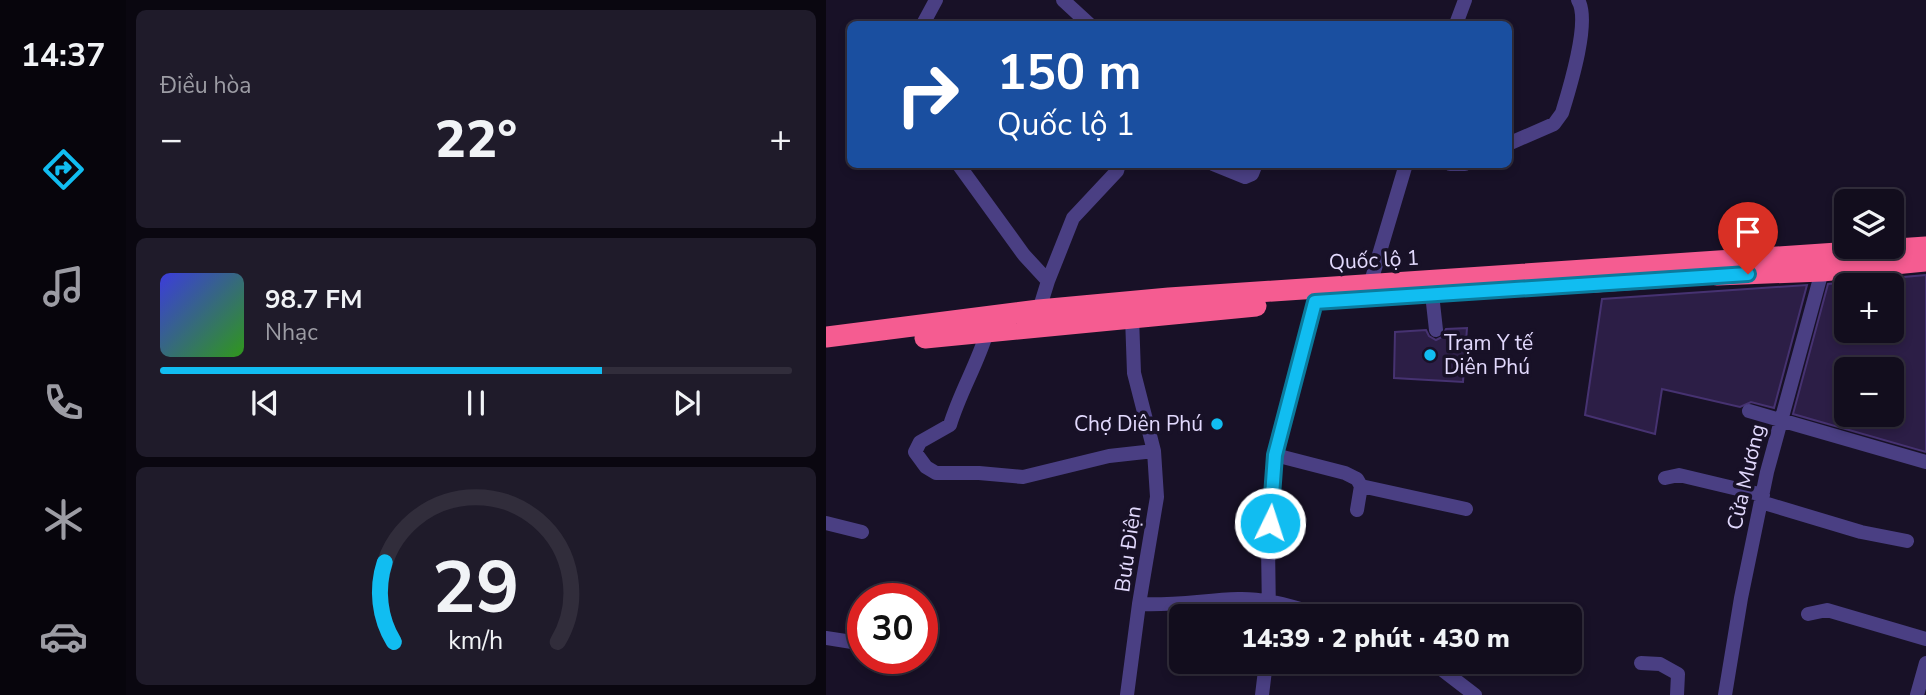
<!DOCTYPE html>
<html lang="vi">
<meta charset="utf-8">
<style>
body{margin:0;font-family:"Nunito Sans",sans-serif;background:#1f1b2a;color:#f1f3f6;height:100vh;display:flex;flex-direction:column;font-size:26px;white-space:nowrap}
*{box-sizing:border-box;margin:0}
p{font-size:23px;color:#9c9ca4}
.icon{flex:none;width:38px;height:38px;fill:none;stroke:currentColor;stroke-width:2;stroke-linecap:round;stroke-linejoin:round}
.map{position:relative;flex:1;overflow:hidden}
.panel{display:flex;flex-direction:column;gap:10px;padding:10px;background:#0a0710;width:700px}
.panel>*{flex:none}
.banner{position:absolute;left:21px;top:21px;width:665px;height:147px;border-radius:10px;box-shadow:0 4px 10px #0003,0 0 0 2px #312d3b;background:#1a4fa0;color:#fff;overflow:hidden}
.tools{position:absolute;left:1008px;top:189px;display:grid;gap:14px}
.tools a{display:grid;place-items:center;width:70px;height:70px;border-radius:10px;background:#120d1d;box-shadow:0 4px 10px #0003,0 0 0 2px #312d3b;font-size:35px}
.speed{position:absolute;left:21px;top:583px;display:flex;gap:14px;font-size:35px;font-weight:700;text-align:center}
.speed>*{display:grid;place-content:center;width:91px;height:91px;border-radius:50%;background:#120d1d;box-shadow:0 4px 10px #0003,0 0 0 2px #312d3b;line-height:1}
.speed .limit{border:10px solid #d22;background:#fff;color:#111}
.pin{position:absolute;display:grid;place-items:center;width:60px;height:60px;color:#fff;margin:-72px -30px;border-radius:50% 50% 50% 0;rotate:-45deg;box-shadow:0 0 7px #0007}
.pin .icon{rotate:45deg}
.me{position:absolute;width:77px;margin:-38px;rotate:4deg;stroke-linejoin:round;filter:drop-shadow(0 0 5px #0008)}
.turn{display:flex;align-items:center;gap:24px;height:147px;padding:0 35px;font-size:32px}
.turn .icon{width:91px;height:91px;stroke-width:2.5}
.turn b{display:block;font-size:49px;line-height:60px}
.big{font-size:52px;font-weight:800;line-height:1.1}
.panel .tile{flex:1;display:flex;flex-direction:column;justify-content:center;gap:10px;min-width:0;padding:0 24px;border-radius:10px;background:#1f1b2a}
.panel .dial{align-items:center;gap:0}
.dial svg{height:182px;overflow:visible;fill:none;stroke:#312d3b;stroke-width:7;stroke-linecap:round;text-anchor:middle}
.dial text{fill:#f1f3f6;stroke:none}
.song{display:flex;align-items:center;gap:21px}
.cover{width:84px;height:84px;border-radius:10px;background:linear-gradient(135deg,hsl(240 70% 55%),hsl(110 70% 35%))}
.played{height:7px;border-radius:4px;background:linear-gradient(90deg,#11bdf1 70%,#312d3b 70%)}
.keys{display:flex;justify-content:space-around;direction:ltr}
.heat{display:flex;justify-content:space-between;align-items:center;font-size:38px;direction:ltr}
.trip{position:absolute;left:343px;top:604px;width:413px;height:70px;border-radius:10px;background:#120d1d;box-shadow:0 4px 10px #0003,0 0 0 2px #312d3b;font-weight:800;line-height:70px;text-align:center}
main{display:flex;flex:1;min-height:0}
.tabs{display:flex;flex-direction:column;width:126px;justify-content:space-around;align-items:center;background:#07050c;color:#9c9ca4}
.tabs .icon{width:49px;height:49px}
.tabs .active{color:#11bdf1}
.tabs b{font-size:32px;color:#f1f3f6}
.map>svg:first-child{display:block}
</style>
<main>
<nav class="tabs">
<b>14:37</b>
<svg class="icon active" aria-label="directions" viewBox="0 0 24 24"><path d="M12 3l9 9-9 9-9-9zM9 14v-3h6M13 9l2 2-2 2"/></svg>
<svg class="icon" aria-label="music" viewBox="0 0 24 24"><path d="M9 18V5l10-2v13"/><circle cx="6" cy="18" r="3"/><circle cx="16" cy="16" r="3"/></svg>
<svg class="icon" aria-label="phone" viewBox="0 0 24 24"><path d="M5 4h4l2 5-3 2q2 4 5 5l2-3 5 2v4C11 20 4 13 5 4z"/></svg>
<svg class="icon" aria-label="climate" viewBox="0 0 24 24"><path d="M12 3v18M4 7l16 10M4 17L20 7"/></svg>
<svg class="icon" aria-label="car" viewBox="0 0 24 24"><path d="M5 17H2v-5l4-1 3-4h7l3 4 3 1v5h-3M9 17h6M6 11h13"/><circle cx="7" cy="17" r="2"/><circle cx="17" cy="17" r="2"/></svg>
</nav>
<section class="panel">
<div class="tile"><p>Điều hòa</p>
<div class="heat"><a>−</a><b class="big">22°</b><a>+</a></div>
</div>
<div class="tile">
<div class="song"><i class="cover"></i><div><b>98.7 FM</b><p>Nhạc</p></div></div>
<div class="played"></div>
<div class="keys"><svg class="icon" aria-label="previous" viewBox="0 0 24 24"><path d="M18 5L8 12l10 7zM5 5v14"/></svg><svg class="icon" aria-label="pause" viewBox="0 0 24 24"><path d="M8 5v14M16 5v14"/></svg><svg class="icon" aria-label="next" viewBox="0 0 24 24"><path d="M6 5l10 7-10 7zM19 5v14"/></svg></div>
</div>
<div class="tile dial"><svg viewBox="0 0 100 80">
<path d="M14 69A42 42 0 1 1 86 69"/>
<path d="M14 69A42 42 0 0 1 10 34" stroke="#11bdf1"/>
<text x="50" y="56" font-size="32" font-weight="700">29</text>
<text x="50" y="72" font-size="11">km/h</text>
</svg></div>
</section>
<div class="map">
<svg width="1100" height="695" viewBox="0 0 1100 695">
<rect width="100%" height="100%" fill="#181127"/>
<path fill="#2c1e46" stroke="#463271" stroke-width="2" fill-rule="evenodd" d="M 1100,275 L 1100,452 L 967,414 L 1002,284 L 1020,282 L 1020,331 L 1066,331 L 1066,278 ZM 1020,369 L 1066,369 L 1066,415 L 1020,415 Z
M 981,285 L 948,408 L 925,402 L 914,407 L 836,389 L 829,434 L 759,415 L 776,299 Z
M 641,328 L 637,382 L 568,378 L 569,332 L 600,330 L 603,336 L 610,340 L 616,337 L 620,329 Z"/>
<g fill="none" stroke-linecap="round" stroke-linejoin="round">
<path stroke="#4a3f83" stroke-width="14" d="M 237,0 L 263,24
M 97,24 L 110,0
M 630,24 L 639,0
M 682,144 L 728,124 L 736,113 C 743,90 765,21 752,0
M 132,164 L 198,255 L 222,281 L 213,310
M 387,164 L 419,177 L 426,174 L 430,164
M 624,164 L 639,164
M 222,281 L 247,218 L 291,171 L 293,164
M 544,285 L 580,164
M 606,294 L 610,330
M 306,317 L 308,373 L 328,451 L 331,497 L 313,604 C 347,606 379,600 412,599 C 442,598 470,608 498,616
M 161,332 C 151,365 134,392 124,425 L 94,442 L 89,452 L 100,467 L 110,473 L 153,473 L 197,477 L 283,456 L 328,451
M 923,411 L 1100,462
M 449,455 L 519,473 L 531,479 L 535,486 L 531,510
M 839,478 L 853,475 L 937,495
M 535,486 L 640,509
M 935,502 L 1035,532 L 1081,541
M 0,523 L 36,532
M 982,614 L 1001,610 L 1100,639
M 443,616 L 442,544 L 449,455 L 489,302
M 0,638 L 26,642
M 606,662 L 649,695
M 815,663 L 834,664 L 852,674 L 851,695
M 301,695 L 313,604
M 436,695 L 440,662
M 899,695 L 915,598 L 941,472 L 996,271
M 1091,695 L 1100,663"/>
<path stroke="#f55c91" stroke-width="21" d="M 891,275 L 996,271 L 1100,261
M 769,282 L 842,277
M 0,337 L 213,310 L 343,298 L 1100,247
M 99,338 L 430,306"/>
</g>
<g fill="none" stroke-linecap="round" stroke-linejoin="round">
<defs>
<path id="route" d="M 444,523 L 449,455 L 489,302 L 922,274"/>
</defs>
<use href="#route" stroke="#0b7b9d" stroke-width="18"/>
<use href="#route" stroke="#11bdf1" stroke-width="12"/>
</g>
<g fill="#11bdf1" stroke="#181127" stroke-width="2.5">
<circle cx="604" cy="355" r="7"/>
<circle cx="391" cy="424" r="7"/>
</g>
<g text-anchor="middle" stroke-width="7" stroke-linejoin="round" paint-order="stroke">
<g font-size="21" fill="#e2d9fd" stroke="#181127">
<text transform="translate(548 260) rotate(-3)" y="7">Quốc lộ 1</text>
<text transform="translate(920 477) rotate(-77)" y="7">Cửa Mương</text>
<text transform="translate(302 549) rotate(-82)" y="7">Bưu Điện</text>
</g>
<g font-size="21" fill="#e2d9fd" stroke="#181127" text-anchor="start">
<text x="618" y="350">Trạm Y tế<tspan x="618" dy="24">Diên Phú</tspan></text>
<text x="377" y="431" text-anchor="end">Chợ Diên Phú</text>
</g>
</g>
</svg>
<div class="tools">
<a><svg class="icon" aria-label="layers" viewBox="0 0 24 24"><path d="M12 4l9 5-9 5-9-5zM3 14l9 5 9-5"/></svg></a>
<a>+</a>
<a>−</a>
</div>
<div class="speed"><div class="limit">30</div></div>
<div class="pin" style="left:922px;top:274px;background:#d93025"><svg class="icon" aria-label="arrive" viewBox="0 0 24 24"><path d="M6 21V4h12l-3 4 3 4H6"/></svg></div>
<svg class="me" style="left:444px;top:523px" viewBox="-20 -20 40 40"><circle r="17" fill="#11bdf1" stroke="#fff" stroke-width="3"/><path d="M0-11L8 9 0 5-8 9z" fill="#fff"/></svg>
<div class="trip">14:39 · 2 phút · 430 m</div>
<div class="banner">
<div class="turn"><svg class="icon" aria-label="right" viewBox="0 0 24 24"><path d="M7 20v-9h11M14 6l5 5-5 5"/></svg><div><b>150 m</b>Quốc lộ 1</div></div>
</div>
</div>
</main>
